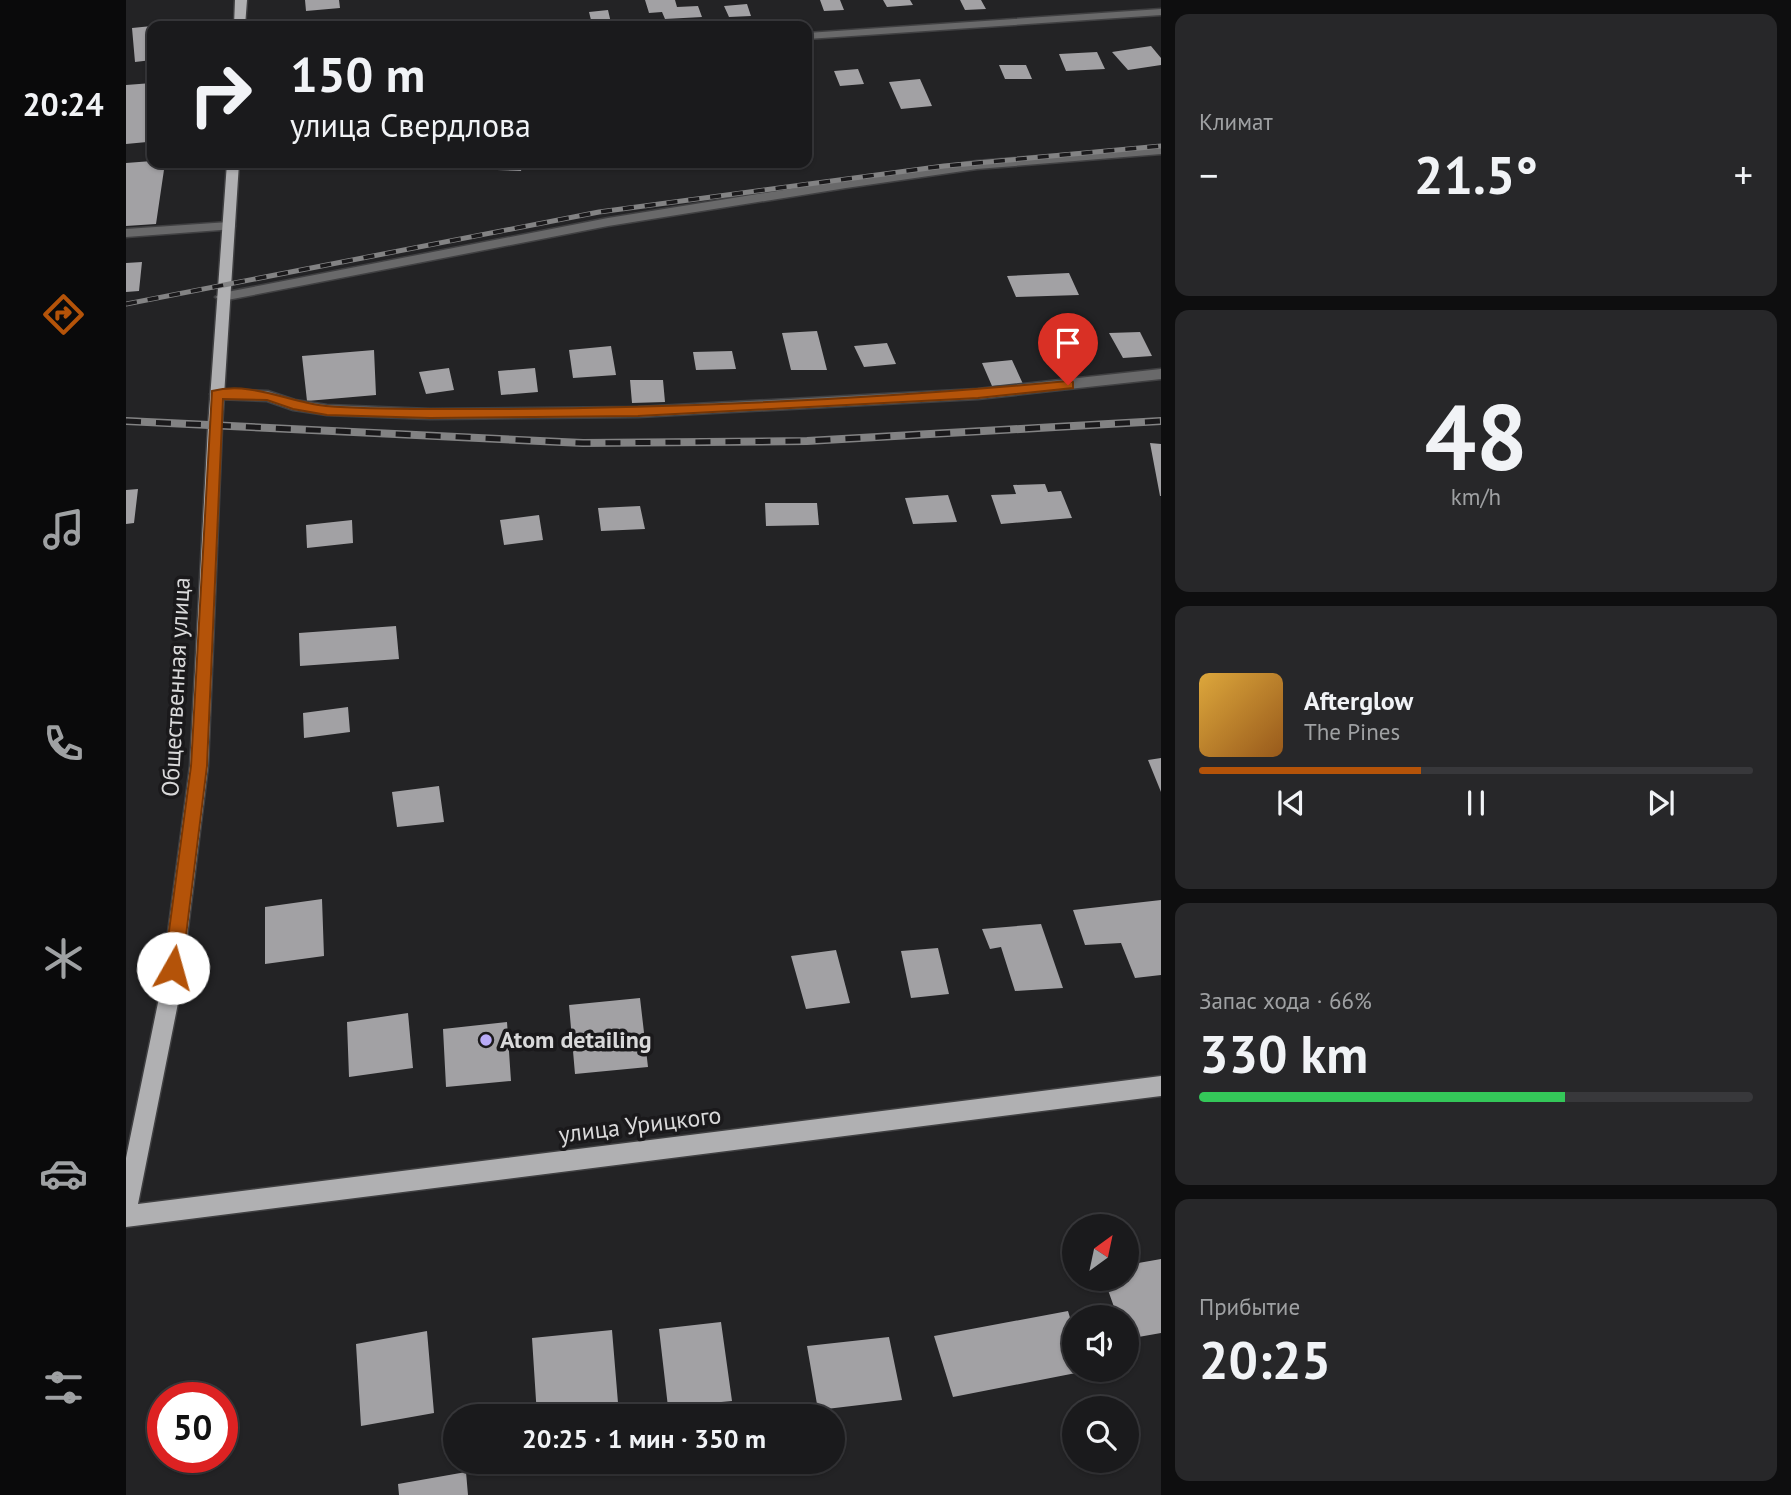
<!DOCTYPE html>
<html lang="ru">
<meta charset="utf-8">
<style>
body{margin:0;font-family:"PT Sans",sans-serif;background:#272729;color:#f1f3f6;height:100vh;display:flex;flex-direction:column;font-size:26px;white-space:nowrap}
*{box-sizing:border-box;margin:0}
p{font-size:23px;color:#9fa1a3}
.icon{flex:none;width:38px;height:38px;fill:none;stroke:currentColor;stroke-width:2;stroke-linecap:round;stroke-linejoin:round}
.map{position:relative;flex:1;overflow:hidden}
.drawer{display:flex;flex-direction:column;gap:14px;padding:14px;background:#0e0e0f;width:630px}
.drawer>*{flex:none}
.top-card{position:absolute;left:21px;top:21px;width:665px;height:147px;border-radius:14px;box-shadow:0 2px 5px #0004,0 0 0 2px #38383b;background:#1a1a1c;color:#f1f3f6;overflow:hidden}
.needle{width:46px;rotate:33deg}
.tools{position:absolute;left:936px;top:1214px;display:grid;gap:14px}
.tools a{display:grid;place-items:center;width:77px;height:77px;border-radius:50%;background:#1a1a1c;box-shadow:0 2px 5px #0004,0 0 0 2px #38383b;font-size:35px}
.speed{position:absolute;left:21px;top:1382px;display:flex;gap:14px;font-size:35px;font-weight:700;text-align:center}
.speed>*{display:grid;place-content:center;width:91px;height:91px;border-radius:50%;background:#1a1a1c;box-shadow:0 2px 5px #0004,0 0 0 2px #38383b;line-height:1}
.speed .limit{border:10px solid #d22;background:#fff;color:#111}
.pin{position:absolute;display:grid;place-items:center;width:60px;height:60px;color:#fff;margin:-72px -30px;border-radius:50% 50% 50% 0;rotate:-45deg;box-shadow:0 0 7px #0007}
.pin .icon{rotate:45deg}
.me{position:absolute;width:77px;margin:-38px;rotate:7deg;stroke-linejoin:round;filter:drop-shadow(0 0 5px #0008)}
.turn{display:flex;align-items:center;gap:24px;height:147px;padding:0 28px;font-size:32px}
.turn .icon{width:91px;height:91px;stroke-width:2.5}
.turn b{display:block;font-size:49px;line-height:60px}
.big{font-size:52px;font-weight:800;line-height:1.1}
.drawer .tile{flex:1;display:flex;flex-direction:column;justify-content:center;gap:10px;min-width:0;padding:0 24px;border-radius:14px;background:#272729}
.drawer .dial{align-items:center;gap:0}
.dial b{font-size:91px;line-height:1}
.song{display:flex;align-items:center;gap:21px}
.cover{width:84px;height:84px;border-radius:10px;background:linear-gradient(135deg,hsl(40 70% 55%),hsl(30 70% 35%))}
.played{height:7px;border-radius:4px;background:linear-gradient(90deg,#b45309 40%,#38383b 40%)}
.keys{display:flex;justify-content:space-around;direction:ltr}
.heat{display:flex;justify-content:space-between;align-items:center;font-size:38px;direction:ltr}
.charge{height:10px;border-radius:5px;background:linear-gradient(90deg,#34c759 66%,#38383b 0)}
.trip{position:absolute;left:317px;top:1404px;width:402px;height:70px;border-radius:35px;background:#1a1a1c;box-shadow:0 2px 5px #0004,0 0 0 2px #38383b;font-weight:800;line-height:70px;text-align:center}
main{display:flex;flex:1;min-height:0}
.tabs{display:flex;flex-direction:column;width:126px;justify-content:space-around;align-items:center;background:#0a0a0b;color:#9fa1a3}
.tabs .icon{width:49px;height:49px}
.tabs .active{color:#b45309}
.tabs b{font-size:32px;color:#f1f3f6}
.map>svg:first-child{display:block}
</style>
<main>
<nav class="tabs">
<b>20:24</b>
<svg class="icon active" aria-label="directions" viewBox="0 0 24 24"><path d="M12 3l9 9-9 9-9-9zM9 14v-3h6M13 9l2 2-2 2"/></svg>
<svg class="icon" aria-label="music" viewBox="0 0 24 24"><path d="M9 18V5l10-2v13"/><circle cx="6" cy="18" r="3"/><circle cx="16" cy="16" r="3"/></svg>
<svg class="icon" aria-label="phone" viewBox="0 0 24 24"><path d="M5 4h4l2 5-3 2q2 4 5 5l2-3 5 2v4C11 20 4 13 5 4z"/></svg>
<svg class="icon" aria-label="climate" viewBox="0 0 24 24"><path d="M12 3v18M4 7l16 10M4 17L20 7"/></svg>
<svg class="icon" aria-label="car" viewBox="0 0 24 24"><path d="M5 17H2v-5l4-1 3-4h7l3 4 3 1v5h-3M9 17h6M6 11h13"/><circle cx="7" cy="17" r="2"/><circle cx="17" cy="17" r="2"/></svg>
<svg class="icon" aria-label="filters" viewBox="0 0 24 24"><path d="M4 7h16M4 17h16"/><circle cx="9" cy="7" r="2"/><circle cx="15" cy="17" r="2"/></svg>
</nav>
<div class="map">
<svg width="1035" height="1495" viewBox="0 0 1035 1495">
<rect width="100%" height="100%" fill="#232325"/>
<path fill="#a2a1a4" d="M 179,0 L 213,0 L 214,8 L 180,11 Z
M 519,0 L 549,0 L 551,7 L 572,6 L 576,17 L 539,19 L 536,12 L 523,13 Z
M 694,0 L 714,0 L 718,10 L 698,11 Z
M 757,0 L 784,0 L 787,5 L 761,7 Z
M 834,0 L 855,0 L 860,9 L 839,10 Z
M 621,4 L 625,16 L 603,17 L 598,6 Z
M 482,10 L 485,23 L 466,24 L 463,12 Z
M 26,26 L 26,60 L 9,62 L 6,28 Z
M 1025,46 L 1035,58 L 1035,65 L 1002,70 L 986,52 Z
M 971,52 L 979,69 L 940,71 L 933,54 Z
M 873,65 L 900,65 L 906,79 L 879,79 Z
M 732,69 L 738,84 L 714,86 L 708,71 Z
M 794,79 L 806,106 L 775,109 L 763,82 Z
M 26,83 L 21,142 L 0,144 L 0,85 Z
M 26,161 L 39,163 L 30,224 L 0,226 L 0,163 Z
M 372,163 L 397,163 L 395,171 L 371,170 Z
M 16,262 L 13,291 L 0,292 L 0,263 Z
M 943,273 L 953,295 L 890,297 L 881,276 Z
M 691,331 L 701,370 L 665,370 L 656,333 Z
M 1014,332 L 1026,356 L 997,358 L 983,333 Z
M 761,343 L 770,364 L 738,367 L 728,346 Z
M 485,346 L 490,375 L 447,378 L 443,350 Z
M 248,350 L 250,395 L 181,401 L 176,356 Z
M 606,351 L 610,369 L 570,370 L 567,352 Z
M 886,360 L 897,384 L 866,386 L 856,363 Z
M 323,368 L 328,390 L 300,394 L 293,372 Z
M 409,368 L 412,392 L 375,395 L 372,371 Z
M 504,380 L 537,380 L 539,402 L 506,403 Z
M 1024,443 L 1035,444 L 1035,496 L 1034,496 Z
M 919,484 L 922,492 L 935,491 L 946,518 L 875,524 L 865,495 L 890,494 L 887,485 Z
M 12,489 L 8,523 L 0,524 L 0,490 Z
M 822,495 L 831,522 L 787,524 L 779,498 Z
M 639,503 L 691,503 L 693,525 L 640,526 Z
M 514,506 L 519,529 L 475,531 L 472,508 Z
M 413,515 L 417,540 L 378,545 L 374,520 Z
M 226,520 L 227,543 L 181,548 L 180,525 Z
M 270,626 L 273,659 L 174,666 L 173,633 Z
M 222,707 L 224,732 L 178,738 L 177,713 Z
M 1035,758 L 1035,792 L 1022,760 Z
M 313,786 L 318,822 L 271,827 L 266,792 Z
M 196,899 L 198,956 L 139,964 L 139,907 Z
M 1035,900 L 1035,975 L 1009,978 L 995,943 L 959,945 L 947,910 Z
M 915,924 L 937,988 L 889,991 L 875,947 L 864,949 L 856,929 Z
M 812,948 L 823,994 L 785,998 L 775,951 Z
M 710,950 L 724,1003 L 680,1009 L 665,956 Z
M 514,998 L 522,1067 L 449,1074 L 443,1005 Z
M 282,1013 L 287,1068 L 223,1077 L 221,1022 Z
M 381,1022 L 385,1081 L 320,1087 L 317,1029 Z
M 1035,1259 L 1035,1333 L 1001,1339 L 1001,1318 L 992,1318 L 978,1279 L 1001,1279 L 1001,1265 Z
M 942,1311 L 948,1331 L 948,1370 L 955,1372 L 827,1397 L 808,1336 Z
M 595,1322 L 606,1401 L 542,1407 L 533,1329 Z
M 486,1330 L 493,1415 L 411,1416 L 406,1338 Z
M 301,1331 L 308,1413 L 235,1426 L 230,1344 Z
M 763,1337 L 776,1400 L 692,1410 L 681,1346 Z
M 340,1472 L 342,1495 L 273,1495 L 272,1484 Z"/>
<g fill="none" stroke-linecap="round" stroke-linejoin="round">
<defs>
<path id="minor" d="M 1035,9 L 1035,15 L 681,39 L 681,33 Z
M 1035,146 L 1035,154 L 851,169 L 720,188 L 482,226 L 96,301 L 89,297 L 96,293 L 482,218 L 720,180 L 851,161 Z
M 103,222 L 109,226 L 108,229 L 0,237 L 0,229 Z
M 1035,369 L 1035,379 L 852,399 L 512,417 L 304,419 L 201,415 L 167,410 L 141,401 L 91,399 L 84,394 L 91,389 L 142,391 L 169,400 L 201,405 L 304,409 L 512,407 L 852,389 Z"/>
<path id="major" d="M 109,0 L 121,0 L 119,26 L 108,26 Z
M 101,163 L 113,163 L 96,427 L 82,766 L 54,993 L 12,1204 L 1035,1076 L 1035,1096 L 0,1227 L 0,1158 L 34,993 L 64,766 L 82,427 Z"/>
</defs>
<use href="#minor" stroke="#404042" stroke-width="3"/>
<use href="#major" stroke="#404042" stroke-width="3"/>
<use href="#minor" fill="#69696a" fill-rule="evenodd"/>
<use href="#major" fill="#b0b0b2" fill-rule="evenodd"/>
<defs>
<path id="rail-far1" d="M 0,304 L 473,212 L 818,166 L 1035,146"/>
<path id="rail" d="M 0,421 L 457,443 L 681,441 L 1035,421"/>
</defs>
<use href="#rail-far1" stroke="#838384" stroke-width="5"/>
<use href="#rail" stroke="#838384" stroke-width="8"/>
<use href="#rail-far1" stroke="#1a191b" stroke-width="3.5" stroke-dasharray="11" stroke-linecap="butt"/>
<use href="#rail" stroke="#1a191b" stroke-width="5" stroke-dasharray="15" stroke-linecap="butt"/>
</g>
<path fill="#b45309" stroke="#753606" stroke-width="2" d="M 942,381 L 947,382 L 947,388 L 852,398 L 512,416 L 304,418 L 201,415 L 167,409 L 141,400 L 97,399 L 81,766 L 56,968 L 53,973 L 47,975 L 41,973 L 38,968 L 65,766 L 86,391 C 125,381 162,402 200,406 C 235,409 272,409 306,409 C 518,410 731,401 942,381 Z"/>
<circle fill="#b9abf7" stroke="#1a191b" stroke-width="2.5" cx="360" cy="1040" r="7"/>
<g text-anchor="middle" stroke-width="7" stroke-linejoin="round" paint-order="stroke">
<g font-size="24" fill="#d9d9da" stroke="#1a191b">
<text transform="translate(50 687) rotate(-87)" y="8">Общественная улица</text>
<text transform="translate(514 1125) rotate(-7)" y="8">улица Урицкого</text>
</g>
<g font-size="24" font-weight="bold" fill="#d9d9da" stroke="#1a191b" text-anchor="start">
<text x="374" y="1048">Atom detailing</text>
</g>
</g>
</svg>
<div class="tools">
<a><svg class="needle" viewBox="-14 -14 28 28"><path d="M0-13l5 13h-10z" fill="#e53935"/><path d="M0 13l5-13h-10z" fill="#9fa1a3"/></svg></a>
<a><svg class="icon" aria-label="sound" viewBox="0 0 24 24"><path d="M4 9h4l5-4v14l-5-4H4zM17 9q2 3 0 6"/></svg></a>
<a><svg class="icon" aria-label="search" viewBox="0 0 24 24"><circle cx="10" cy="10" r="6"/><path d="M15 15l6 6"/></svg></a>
</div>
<div class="speed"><div class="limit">50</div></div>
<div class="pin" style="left:942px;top:385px;background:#d93025"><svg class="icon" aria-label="arrive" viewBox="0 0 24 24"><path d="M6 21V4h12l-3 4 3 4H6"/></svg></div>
<svg class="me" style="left:47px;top:968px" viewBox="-20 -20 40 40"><circle r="19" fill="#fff"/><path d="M0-13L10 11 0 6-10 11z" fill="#b45309"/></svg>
<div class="trip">20:25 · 1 мин · 350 m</div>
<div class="top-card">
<div class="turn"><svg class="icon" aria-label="right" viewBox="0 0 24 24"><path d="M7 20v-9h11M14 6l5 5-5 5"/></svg><div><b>150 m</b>улица Свердлова</div></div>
</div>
</div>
<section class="drawer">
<div class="tile"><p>Климат</p>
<div class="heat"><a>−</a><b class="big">21.5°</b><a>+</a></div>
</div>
<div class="tile dial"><b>48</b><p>km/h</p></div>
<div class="tile">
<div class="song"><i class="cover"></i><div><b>Afterglow</b><p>The Pines</p></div></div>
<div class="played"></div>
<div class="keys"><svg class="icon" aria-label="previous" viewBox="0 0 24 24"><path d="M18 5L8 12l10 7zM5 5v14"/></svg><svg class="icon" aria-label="pause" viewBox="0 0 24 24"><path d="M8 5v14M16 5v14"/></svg><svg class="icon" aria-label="next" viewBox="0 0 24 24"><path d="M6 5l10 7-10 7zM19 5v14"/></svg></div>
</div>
<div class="tile"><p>Запас хода · 66%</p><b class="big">330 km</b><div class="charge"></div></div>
<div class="tile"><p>Прибытие</p><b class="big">20:25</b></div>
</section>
</main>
